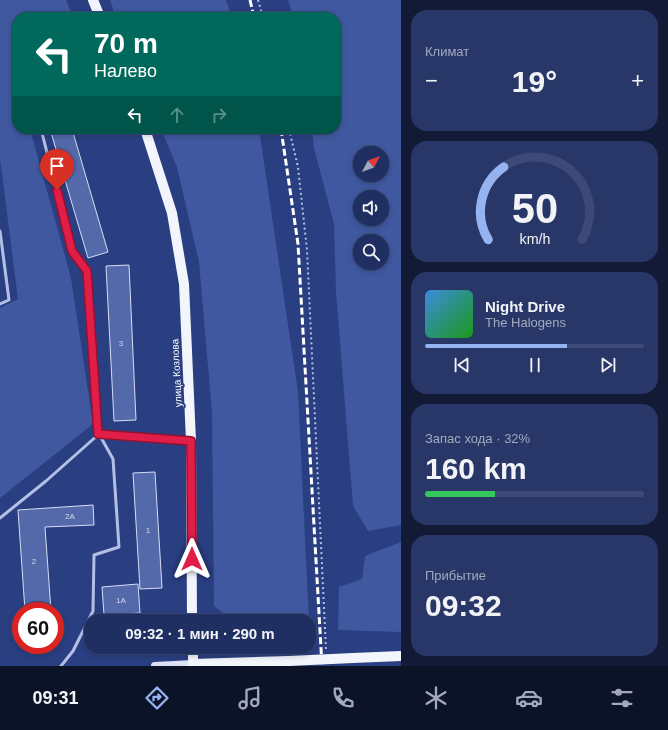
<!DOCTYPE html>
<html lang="ru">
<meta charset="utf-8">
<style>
body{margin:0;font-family:Arial,sans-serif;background:#283768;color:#f1f3f6;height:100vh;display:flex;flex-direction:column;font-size:15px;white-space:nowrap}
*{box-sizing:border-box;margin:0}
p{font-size:13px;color:#a2a9be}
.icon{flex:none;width:22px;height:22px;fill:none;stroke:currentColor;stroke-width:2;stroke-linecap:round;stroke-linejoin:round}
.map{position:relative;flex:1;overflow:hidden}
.side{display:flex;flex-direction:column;gap:10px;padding:10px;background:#121a36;width:267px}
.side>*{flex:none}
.banner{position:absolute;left:12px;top:12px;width:329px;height:122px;border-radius:16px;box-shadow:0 2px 6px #0003,0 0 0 1px #3d4a77;background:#00695c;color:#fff;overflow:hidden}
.needle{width:26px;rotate:49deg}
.tools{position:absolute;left:353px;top:146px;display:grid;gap:8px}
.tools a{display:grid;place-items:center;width:36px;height:36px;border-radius:50%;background:#202f62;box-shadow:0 2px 6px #0003,0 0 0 1px #3d4a77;font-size:20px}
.speed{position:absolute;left:12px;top:602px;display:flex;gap:8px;font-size:20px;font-weight:700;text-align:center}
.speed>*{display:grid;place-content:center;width:52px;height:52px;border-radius:50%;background:#202f62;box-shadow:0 2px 6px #0003,0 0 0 1px #3d4a77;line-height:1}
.speed .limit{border:6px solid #d22;background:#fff;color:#111}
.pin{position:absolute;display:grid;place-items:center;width:34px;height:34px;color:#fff;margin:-41px -17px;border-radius:50% 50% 50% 0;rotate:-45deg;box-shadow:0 0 4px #0007}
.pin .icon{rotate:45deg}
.me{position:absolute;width:44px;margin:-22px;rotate:0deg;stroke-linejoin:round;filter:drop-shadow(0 0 3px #0008)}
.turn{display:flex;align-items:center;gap:14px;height:84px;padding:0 16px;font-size:18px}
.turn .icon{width:52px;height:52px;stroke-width:2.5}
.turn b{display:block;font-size:28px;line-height:34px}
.lanes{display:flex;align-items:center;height:38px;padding:0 16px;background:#0003;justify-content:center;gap:20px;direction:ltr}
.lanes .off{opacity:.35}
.big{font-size:30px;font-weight:600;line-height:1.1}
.side .card{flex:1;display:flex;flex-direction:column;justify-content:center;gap:6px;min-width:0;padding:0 14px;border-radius:16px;background:#283768}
.side .dial{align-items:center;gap:0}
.dial svg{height:104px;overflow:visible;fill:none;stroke:#3d4a77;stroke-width:7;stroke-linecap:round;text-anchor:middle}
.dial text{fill:#f1f3f6;stroke:none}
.song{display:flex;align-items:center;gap:12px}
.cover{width:48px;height:48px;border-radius:6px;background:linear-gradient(135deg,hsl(210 70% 55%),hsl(120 70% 35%))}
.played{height:4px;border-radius:2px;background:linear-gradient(90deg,#95b2f1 65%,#3d4a77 65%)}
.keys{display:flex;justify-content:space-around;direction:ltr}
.heat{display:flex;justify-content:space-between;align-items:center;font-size:22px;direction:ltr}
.charge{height:6px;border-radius:3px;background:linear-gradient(90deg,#34c759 32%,#3d4a77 0)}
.trip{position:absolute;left:84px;top:614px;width:232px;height:40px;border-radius:16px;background:#202f62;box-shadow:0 2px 6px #0003,0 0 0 1px #3d4a77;font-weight:600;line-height:40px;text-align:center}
.dock{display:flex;height:64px;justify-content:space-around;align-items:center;background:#0d1327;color:#a2a9be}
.dock .icon{width:28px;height:28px}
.dock .selected{color:#95b2f1}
.dock b{font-size:18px;color:#f1f3f6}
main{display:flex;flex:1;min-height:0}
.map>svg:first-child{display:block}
</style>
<main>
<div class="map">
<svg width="401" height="666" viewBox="0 0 401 666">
<rect width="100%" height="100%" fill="#2a3f82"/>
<path fill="#3f589f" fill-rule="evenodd" d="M 0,0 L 66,0 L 73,17 L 17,17 L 17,129 L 30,129 L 71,278 L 93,424 L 0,498 L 0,308 L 18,299 L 0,158 Z
M 110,0 L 226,0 L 232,17 L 116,17 Z
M 288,0 L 401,0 L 401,525 L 368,531 L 353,506 L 336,291 L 334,224 L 314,148 L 312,129 L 336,129 L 336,17 L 293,17 ZM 360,153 L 382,153 L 382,175 L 360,175 ZM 360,197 L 382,197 L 382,219 L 360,219 ZM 360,241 L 382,241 L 382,263 L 360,263 Z
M 161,129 L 259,129 L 298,392 L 309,621 L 233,621 L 214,606 L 212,413 L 199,262 L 177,167 Z
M 401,542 L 401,632 L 338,630 L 339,587 L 362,579 L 365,556 Z"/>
<path fill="#5369aa" stroke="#d5def5" d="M 50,129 L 72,129 L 108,252 L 88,258 Z
M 129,265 L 136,420 L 114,421 L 106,266 Z
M 155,472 L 162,588 L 140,589 L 133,473 Z
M 93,505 L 94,525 L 45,527 L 51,611 L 25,611 L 18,510 Z
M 138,584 L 140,613 L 104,615 L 102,587 Z"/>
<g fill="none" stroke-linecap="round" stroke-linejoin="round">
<path stroke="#b3c0e6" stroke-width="2" stroke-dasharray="2 3" stroke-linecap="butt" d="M 258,0 L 263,17
M 289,129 L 298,167 L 307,250 L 326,650
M 161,647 L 161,649"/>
<path stroke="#b3c0e6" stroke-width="3" d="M 41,129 L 72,251 L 87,271 L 99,434 L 113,459 L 119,547 L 94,555 L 93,611 L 73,651 L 61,666
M 0,231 L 9,300 L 0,304
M 0,518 L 46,481 L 99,434 L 190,441"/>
<path stroke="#dce2f6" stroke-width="8" d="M 155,666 L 193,664"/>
<path stroke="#f3f5fd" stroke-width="10" d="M 93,0 L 100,17
M 145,129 L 172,213 L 184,284 L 191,441 L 192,621
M 193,647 L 193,666
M 353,658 L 401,656
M 193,664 L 289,661"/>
<path stroke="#fff" stroke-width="3" stroke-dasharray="7 3" stroke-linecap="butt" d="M 250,0 L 254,17
M 281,129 L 298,244 L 322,666"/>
<path stroke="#f3f5fd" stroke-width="10" d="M 289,661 L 353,658"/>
</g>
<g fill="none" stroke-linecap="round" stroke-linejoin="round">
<defs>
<path id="route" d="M 57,190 L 72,251 L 87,271 L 98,434 L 191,441 L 192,559"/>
</defs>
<use href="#route" stroke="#92132f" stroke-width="10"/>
<use href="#route" stroke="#e11d48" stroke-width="7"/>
</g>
<g text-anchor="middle" stroke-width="4" stroke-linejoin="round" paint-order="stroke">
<g font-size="8" fill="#d4daea">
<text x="121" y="346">3</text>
<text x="70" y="519">2А</text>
<text x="148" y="533">1</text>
<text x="34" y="564">2</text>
<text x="121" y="603">1А</text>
</g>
<g font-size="10" fill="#fff" stroke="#2a3f82">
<text transform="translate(176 373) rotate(-93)" y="4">улица Козлова</text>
</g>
</g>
</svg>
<div class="tools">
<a><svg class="needle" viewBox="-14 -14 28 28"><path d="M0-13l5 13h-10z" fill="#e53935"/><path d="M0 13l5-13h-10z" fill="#a2a9be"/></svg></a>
<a><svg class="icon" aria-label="sound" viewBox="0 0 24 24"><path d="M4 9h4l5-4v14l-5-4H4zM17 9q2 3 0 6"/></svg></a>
<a><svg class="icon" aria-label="search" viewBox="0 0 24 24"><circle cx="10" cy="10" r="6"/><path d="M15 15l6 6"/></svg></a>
</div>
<div class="speed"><div class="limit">60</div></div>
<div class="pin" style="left:57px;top:190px;background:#d93025"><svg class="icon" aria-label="arrive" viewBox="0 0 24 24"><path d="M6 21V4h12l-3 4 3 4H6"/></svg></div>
<svg class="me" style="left:192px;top:559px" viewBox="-20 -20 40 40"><path d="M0-17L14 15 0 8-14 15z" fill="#e11d48" stroke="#fff" stroke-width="4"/></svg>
<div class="trip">09:32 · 1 мин · 290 m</div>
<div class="banner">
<div class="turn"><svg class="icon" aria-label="left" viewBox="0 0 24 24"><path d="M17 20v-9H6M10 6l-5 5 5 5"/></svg><div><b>70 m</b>Налево</div></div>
<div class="lanes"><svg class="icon" aria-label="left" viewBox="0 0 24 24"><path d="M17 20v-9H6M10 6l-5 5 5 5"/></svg><svg class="icon off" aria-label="ahead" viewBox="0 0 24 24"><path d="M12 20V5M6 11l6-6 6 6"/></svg><svg class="icon off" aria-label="right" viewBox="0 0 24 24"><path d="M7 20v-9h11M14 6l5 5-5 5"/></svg></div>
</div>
</div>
<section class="side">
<div class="card"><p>Климат</p>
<div class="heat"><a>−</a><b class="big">19°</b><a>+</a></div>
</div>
<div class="card dial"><svg viewBox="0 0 100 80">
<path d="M14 69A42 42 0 1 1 86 69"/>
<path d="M14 69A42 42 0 0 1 26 13" stroke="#95b2f1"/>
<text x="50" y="56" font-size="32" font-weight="700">50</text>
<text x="50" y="72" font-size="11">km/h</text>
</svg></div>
<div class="card">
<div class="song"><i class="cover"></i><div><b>Night Drive</b><p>The Halogens</p></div></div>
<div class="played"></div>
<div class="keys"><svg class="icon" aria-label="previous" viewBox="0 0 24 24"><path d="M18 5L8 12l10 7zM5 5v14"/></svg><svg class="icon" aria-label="pause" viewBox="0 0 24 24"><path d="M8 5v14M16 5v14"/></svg><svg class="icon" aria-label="next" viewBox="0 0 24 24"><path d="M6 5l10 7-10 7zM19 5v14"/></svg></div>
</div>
<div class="card"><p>Запас хода · 32%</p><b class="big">160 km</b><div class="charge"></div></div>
<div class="card"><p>Прибытие</p><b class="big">09:32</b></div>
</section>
</main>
<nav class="dock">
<b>09:31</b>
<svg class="icon selected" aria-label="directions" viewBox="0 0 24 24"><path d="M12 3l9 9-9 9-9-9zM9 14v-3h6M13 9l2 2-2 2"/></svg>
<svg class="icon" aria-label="music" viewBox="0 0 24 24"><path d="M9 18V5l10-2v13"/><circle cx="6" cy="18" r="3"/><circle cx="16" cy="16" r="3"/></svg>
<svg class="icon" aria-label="phone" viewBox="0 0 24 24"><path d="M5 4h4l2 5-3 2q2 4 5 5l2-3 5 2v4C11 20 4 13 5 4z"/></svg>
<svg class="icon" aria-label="climate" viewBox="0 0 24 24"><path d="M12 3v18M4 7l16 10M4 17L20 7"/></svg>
<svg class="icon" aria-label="car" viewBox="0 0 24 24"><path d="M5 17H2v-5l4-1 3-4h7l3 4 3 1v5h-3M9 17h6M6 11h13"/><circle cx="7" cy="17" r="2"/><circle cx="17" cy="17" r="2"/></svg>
<svg class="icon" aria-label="filters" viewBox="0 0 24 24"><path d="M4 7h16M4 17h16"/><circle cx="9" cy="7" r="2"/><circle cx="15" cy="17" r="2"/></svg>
</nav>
